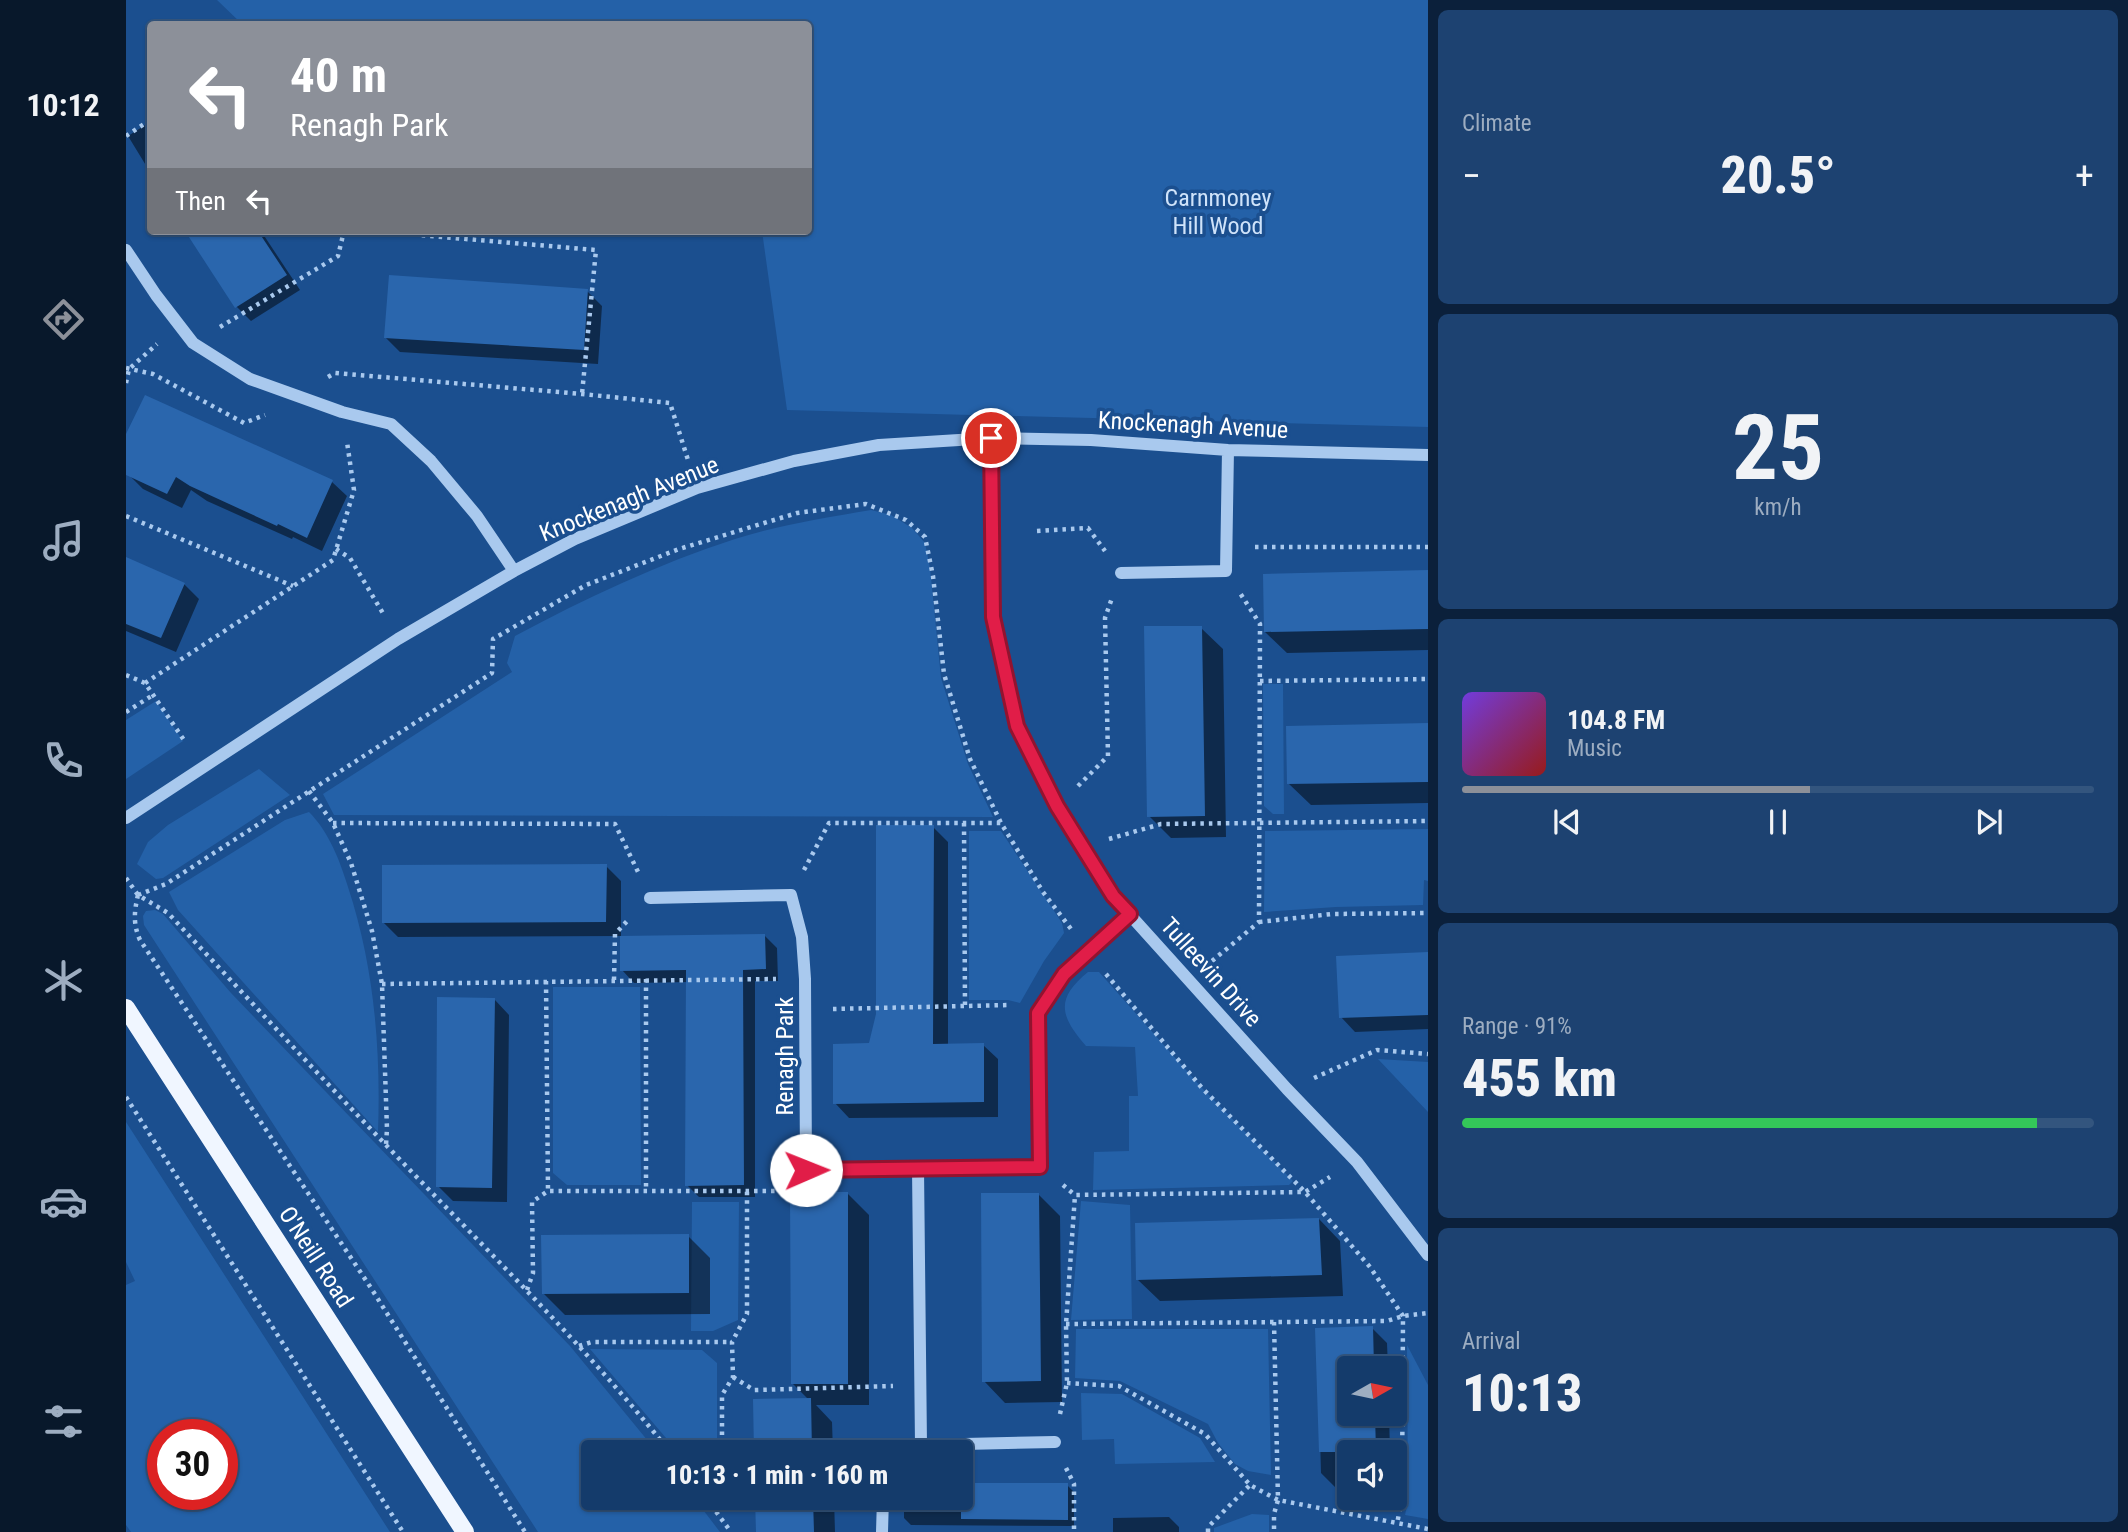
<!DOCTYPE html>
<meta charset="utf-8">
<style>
body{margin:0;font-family:"Roboto Condensed",sans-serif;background:#1d4271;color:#f1f3f6;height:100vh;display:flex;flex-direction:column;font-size:26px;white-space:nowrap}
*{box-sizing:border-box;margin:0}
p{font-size:23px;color:#9dadc1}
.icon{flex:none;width:38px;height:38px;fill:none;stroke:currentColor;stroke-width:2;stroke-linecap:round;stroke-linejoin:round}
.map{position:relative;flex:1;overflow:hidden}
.side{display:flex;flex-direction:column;gap:10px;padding:10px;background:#0b203b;width:700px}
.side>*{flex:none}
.hud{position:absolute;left:21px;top:21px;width:665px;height:214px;border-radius:7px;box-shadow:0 2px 5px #0004,0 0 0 2px #33557e;background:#8c9099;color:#fff;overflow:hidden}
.needle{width:46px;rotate:81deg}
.controls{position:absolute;left:1211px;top:1356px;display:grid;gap:14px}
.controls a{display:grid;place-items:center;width:70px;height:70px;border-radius:7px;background:#143b6b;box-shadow:0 2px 5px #0004,0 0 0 2px #33557e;font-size:35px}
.speed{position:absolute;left:21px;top:1419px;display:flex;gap:14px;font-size:35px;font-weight:700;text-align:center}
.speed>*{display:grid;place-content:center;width:91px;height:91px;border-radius:50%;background:#143b6b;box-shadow:0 2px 5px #0004,0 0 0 2px #33557e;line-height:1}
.speed .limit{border:10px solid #d22;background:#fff;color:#111}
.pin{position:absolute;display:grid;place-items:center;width:60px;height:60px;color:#fff;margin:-30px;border:4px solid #fff;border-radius:50%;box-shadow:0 2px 7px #0007}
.me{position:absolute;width:77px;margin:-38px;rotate:89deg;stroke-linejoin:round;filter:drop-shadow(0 0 5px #0008)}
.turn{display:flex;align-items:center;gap:24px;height:147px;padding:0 28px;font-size:32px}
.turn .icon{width:91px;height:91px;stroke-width:2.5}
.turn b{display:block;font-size:49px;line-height:60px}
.then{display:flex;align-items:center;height:66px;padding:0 28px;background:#0003;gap:14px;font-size:26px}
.big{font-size:52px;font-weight:800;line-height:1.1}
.side .tile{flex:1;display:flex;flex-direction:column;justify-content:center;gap:10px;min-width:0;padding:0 24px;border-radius:10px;background:#1d4271}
.side .dial{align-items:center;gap:0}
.dial b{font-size:91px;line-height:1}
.song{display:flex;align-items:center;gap:21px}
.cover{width:84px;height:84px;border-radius:10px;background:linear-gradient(135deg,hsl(260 70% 55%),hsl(0 70% 35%))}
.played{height:7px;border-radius:4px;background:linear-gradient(90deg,#8c9099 55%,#33557e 55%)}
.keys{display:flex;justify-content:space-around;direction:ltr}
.heat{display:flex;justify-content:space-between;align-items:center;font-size:38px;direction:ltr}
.charge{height:10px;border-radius:5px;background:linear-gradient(90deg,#34c759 91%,#33557e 0)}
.trip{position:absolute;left:455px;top:1440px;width:392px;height:70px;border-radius:7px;background:#143b6b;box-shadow:0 2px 5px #0004,0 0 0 2px #33557e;font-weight:800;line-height:70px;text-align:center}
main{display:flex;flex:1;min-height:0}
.tabs{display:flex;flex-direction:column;width:126px;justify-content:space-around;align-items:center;background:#08182b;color:#9dadc1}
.tabs .icon{width:49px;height:49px}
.tabs .active{color:#8c9099}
.tabs b{font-size:32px;color:#f1f3f6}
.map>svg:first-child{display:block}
</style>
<main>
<nav class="tabs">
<b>10:12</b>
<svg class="icon active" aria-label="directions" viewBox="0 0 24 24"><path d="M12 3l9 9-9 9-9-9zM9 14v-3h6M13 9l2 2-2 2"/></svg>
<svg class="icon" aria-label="music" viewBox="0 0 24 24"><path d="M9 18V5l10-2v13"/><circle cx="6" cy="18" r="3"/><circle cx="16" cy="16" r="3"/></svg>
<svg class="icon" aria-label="phone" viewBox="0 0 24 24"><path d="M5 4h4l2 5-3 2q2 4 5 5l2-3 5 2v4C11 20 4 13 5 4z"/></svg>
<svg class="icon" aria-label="climate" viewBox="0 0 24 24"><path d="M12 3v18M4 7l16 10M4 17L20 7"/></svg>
<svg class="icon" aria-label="car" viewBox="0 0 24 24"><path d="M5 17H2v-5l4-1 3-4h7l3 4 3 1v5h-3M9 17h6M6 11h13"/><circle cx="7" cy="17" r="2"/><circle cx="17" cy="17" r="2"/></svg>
<svg class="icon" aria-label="filters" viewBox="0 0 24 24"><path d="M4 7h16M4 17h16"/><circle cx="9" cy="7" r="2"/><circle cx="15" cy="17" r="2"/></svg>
</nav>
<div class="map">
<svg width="1302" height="1532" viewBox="0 0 1302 1532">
<rect width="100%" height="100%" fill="#1b4f8f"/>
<path fill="#2461a8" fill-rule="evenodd" d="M 91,0 L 1302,0 L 1302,427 L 661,410 L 636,231 L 682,231 L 682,24 L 116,24 Z
M 745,510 L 765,515 L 786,528 L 799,543 L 804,568 L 815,678 L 842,764 L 867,817 L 208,815 L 197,794 L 386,672 L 381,663 L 389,636 C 460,598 532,564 609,539 C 653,525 699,518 745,510 Z
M 1137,684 L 1157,684 L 1158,814 L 1147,814 L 1138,806 Z
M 30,701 L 57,741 L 0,779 L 0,720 Z
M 133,769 L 164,795 L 37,878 L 30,879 L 11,864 L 22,842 L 42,825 Z
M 183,812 C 203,832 214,861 222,887 C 248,966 255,1049 252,1132 L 52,910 L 43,892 L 159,820 Z
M 1302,829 L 1302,881 L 1298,880 L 1297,905 L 1210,907 L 1138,912 L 1139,831 Z
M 843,831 L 875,831 L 936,923 L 938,933 L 918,961 L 894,1003 L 882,1000 L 843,1000 Z
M 29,910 L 37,914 L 105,993 L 444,1346 L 531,1452 L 467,1452 L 467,1498 L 568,1498 L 594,1532 L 412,1532 L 18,925 L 17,916 L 20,911 Z
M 962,972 L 973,972 L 1076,1088 L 1167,1181 L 1163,1185 L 967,1190 L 968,1152 L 1003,1151 L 1003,1096 L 1012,1096 L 1009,1047 L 960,1046 C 934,1016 929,999 962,972 Z
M 427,987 L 514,987 L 515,1185 L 441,1185 L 427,1173 Z
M 1252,1059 L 1302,1062 L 1302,1112 Z
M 0,1122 L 264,1532 L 5,1532 L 0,1525 L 0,1285 L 9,1281 L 0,1262 ZM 37,1435 L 96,1435 L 96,1494 L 37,1494 Z
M 955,1201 L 1004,1205 L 1006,1319 L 945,1320 Z
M 566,1202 L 613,1202 L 612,1320 L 587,1331 L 565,1331 Z
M 950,1329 L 1142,1329 L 1145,1475 L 1122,1471 L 1109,1464 L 1092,1443 L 1082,1424 L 994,1381 L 949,1378 Z
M 1281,1345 L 1302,1385 L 1302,1519 L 1279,1515 L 1282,1501 Z
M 464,1349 L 576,1350 L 591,1363 L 591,1452 L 552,1452 Z
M 955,1393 L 996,1394 L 1074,1438 L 1089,1462 L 989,1464 L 988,1439 L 956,1440 Z
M 1126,1514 L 1143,1515 L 1143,1532 L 1088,1532 L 1088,1528 Z"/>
<path fill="#0007" d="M 24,122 L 24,172 L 2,136 Z
M 62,231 L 135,231 L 174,290 L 125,321 L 110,306 Z
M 461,291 L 476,306 L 472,364 L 274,352 L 259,337 Z
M 0,438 L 206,482 L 221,496 L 196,551 L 167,537 L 166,539 L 81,501 L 65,490 L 56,508 L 17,489 L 2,474 Z
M 0,560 L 58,584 L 73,599 L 50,652 L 0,631 Z
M 1302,572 L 1302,650 L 1161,653 L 1139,632 Z
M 1075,628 L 1097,649 L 1100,837 L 1045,838 L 1023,816 Z
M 1302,725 L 1302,803 L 1185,805 L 1163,784 Z
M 807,827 L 822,842 L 822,1045 L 857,1045 L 872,1059 L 872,1117 L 723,1118 L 709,1103 L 745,1045 Z
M 480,866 L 495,881 L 495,936 L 272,937 L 257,922 Z
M 639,936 L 651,948 L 652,981 L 629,981 L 629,1197 L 573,1197 L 561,1185 L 562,982 L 508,983 L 496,970 Z
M 1302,954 L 1302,1029 L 1229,1032 L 1215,1017 Z
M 369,1000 L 383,1015 L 381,1202 L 327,1201 L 312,1186 Z
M 721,1193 L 743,1215 L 743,1405 L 690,1405 L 706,1422 L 707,1452 L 630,1452 L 629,1401 L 683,1400 L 666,1383 Z
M 913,1195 L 934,1216 L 936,1402 L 879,1403 L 858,1381 Z
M 1193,1219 L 1214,1241 L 1217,1296 L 1034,1301 L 1012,1280 Z
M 562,1236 L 584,1258 L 584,1314 L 439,1315 L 417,1293 Z
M 1246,1328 L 1261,1343 L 1262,1368 L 1223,1368 L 1223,1414 L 1263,1414 L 1264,1452 L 1223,1452 L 1223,1487 L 1210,1488 L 1195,1473 L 1191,1329 Z
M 835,1485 L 941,1485 L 948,1492 L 948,1526 L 785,1525 L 778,1518 L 778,1498 L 835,1498 Z
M 631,1498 L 708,1498 L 709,1532 L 631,1532 Z
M 1043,1517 L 1053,1527 L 1053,1532 L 987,1532 L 987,1518 Z"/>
<path fill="#2a66ad" d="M 59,231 L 132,231 L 161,275 L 109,308 Z
M 263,275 L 462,289 L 458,350 L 258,338 Z
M 19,395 L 207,480 L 181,538 L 152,524 L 151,526 L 64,486 L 50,477 L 41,494 L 0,475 L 0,434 Z
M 0,557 L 59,583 L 35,638 L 0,624 Z
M 1302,570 L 1302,629 L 1138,632 L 1137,574 Z
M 1018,626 L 1076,626 L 1079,816 L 1021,817 Z
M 1302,723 L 1302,782 L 1161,784 L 1160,726 Z
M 750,825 L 808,825 L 807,1044 L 858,1043 L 858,1102 L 707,1104 L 707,1044 L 743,1043 L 750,1014 Z
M 481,864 L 480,922 L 256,923 L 256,865 Z
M 639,934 L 640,969 L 617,970 L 618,1185 L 559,1186 L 560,970 L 494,971 L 494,936 Z
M 1302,952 L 1302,1015 L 1213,1018 L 1210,956 Z
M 311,997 L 369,998 L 366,1188 L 310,1187 Z
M 664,1192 L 722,1192 L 722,1384 L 665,1384 Z
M 855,1193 L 913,1193 L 915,1381 L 856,1382 Z
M 1193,1218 L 1196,1275 L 1010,1280 L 1009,1223 Z
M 563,1234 L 563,1293 L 416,1294 L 415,1235 Z
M 1247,1326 L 1248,1368 L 1223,1368 L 1223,1414 L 1249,1414 L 1250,1452 L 1193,1452 L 1189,1328 Z
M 685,1398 L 686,1452 L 628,1452 L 627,1399 Z
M 835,1483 L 942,1483 L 942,1520 L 835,1519 Z
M 629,1498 L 687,1498 L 688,1532 L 630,1532 Z"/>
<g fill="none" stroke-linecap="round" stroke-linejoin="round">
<path stroke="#a9c9ee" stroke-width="4.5" stroke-dasharray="3.5 5" stroke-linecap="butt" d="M 0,136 L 24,120
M 245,231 L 470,250 L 456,394
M 94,327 L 212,256 L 218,231
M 0,368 L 27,374 L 118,423 L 139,415
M 202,377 L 209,373 L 456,394 L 544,403 L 562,460
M 0,383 L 3,369 L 31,344
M 0,516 L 167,586
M 911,531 L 962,528 L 979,551
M 1129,547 L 1302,547
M 210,549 L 224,558 L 258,615
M 0,675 L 19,683 L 60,743
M 1134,681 L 1302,679
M 19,683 L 207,560 L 228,490 L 221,442
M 0,712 L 27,695
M 952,786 L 982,756 L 979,618 L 986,598
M 183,791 L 207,823 L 225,863 L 246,931 L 256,984 L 261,1129 L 260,1145
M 207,823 L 489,824 L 513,874
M 838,823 L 839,1007
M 983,839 L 1035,824 L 1302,821
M 678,870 L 703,823 L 875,823
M 0,878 L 12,895 L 42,913 C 115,991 187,1069 260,1145 C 356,1246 457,1343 544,1452
M 12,895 L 40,884 L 366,673 L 367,639 L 460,585 L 553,549 L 671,513 L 740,504 L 780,520 L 799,537 L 807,576 L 818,674 L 844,759 L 875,823 L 917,892 L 945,929
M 12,895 C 8,912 7,924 14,940 L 245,1288 L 399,1532
M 1133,922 L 1206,914 L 1302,913
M 1086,961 L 1133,922 L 1134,624 L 1114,593
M 980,974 L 1076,1088 L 1179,1192 L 1244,1267 L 1277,1316 L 1276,1498 L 1271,1524
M 520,979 L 520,1190
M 488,980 L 489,934 L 504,918
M 420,981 L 422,1191
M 256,984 L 650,979
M 707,1009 L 884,1005
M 1188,1078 L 1251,1050 L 1302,1054
M 0,1097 L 277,1532
M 937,1185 L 949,1195 L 1179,1192 L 1204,1177
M 401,1290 L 407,1273 L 406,1202 L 422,1191 L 655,1191 L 659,1187
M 1148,1322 L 1152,1500 L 1148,1514 L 1148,1532
M 940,1324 L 1261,1321 L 1277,1316 L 1302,1313
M 453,1346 L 466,1342 L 606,1342
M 607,1377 L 628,1390 L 767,1386
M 941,1383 L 993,1386 L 1079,1434 L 1124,1485 L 1152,1500 L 1302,1529
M 934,1414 L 941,1383 L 940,1324 L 949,1195
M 596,1452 L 596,1395 L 607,1377 L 606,1342 L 621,1314 L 621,1191
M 940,1468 L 948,1484 L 948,1532
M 580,1498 L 605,1532
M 590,1511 L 595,1498
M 1082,1532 L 1082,1527 L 1124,1485"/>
<path stroke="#a9c9ee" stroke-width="12" d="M 0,250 L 30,295 L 67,343 L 124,379 L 216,412 L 265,424 L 305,461 L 351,516 L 388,571
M 865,438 L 867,617 L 891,726 L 931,806 L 987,896 L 1161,1089 L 1231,1162 L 1302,1255
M 995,573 L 1100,571 L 1102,450
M 0,818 L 272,639 L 388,571 L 449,539 L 571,488 L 668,461 L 753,445 L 865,438 L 965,440 L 1102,450 L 1302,455
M 524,898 L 665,895 L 676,937 L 679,979 L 680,1170 L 914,1167 L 912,1013 L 938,974 L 1004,914
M 792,1168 L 795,1445 L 929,1442
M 772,1452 L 795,1445
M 756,1532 L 757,1498"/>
<path stroke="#f0f6ff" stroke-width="18" d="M 0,1008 L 339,1532"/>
</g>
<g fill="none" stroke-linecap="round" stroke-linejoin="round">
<defs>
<path id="route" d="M 680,1170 L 914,1167 L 912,1013 L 938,974 L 1004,914 L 987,896 L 931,806 L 891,726 L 867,617 L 865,438"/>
</defs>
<use href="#route" stroke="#92132f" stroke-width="18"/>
<use href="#route" stroke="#e11d48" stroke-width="12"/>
</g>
<g text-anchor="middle" stroke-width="7" stroke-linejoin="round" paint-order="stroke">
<g font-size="24" fill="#cfe3fa" stroke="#1b4f8f">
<text x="1092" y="206">Carnmoney<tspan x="1092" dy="28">Hill Wood</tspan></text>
</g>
<g font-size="24" fill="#fff" stroke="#1b4f8f">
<text transform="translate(1067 425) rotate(3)" y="8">Knockenagh Avenue</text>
<text transform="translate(503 499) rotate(-22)" y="8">Knockenagh Avenue</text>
<text transform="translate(1085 972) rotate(48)" y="8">Tulleevin Drive</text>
<text transform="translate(659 1056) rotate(-90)" y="8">Renagh Park</text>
<text transform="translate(190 1257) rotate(57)" y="8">O'Neill Road</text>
</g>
</g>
</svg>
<div class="controls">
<a><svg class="needle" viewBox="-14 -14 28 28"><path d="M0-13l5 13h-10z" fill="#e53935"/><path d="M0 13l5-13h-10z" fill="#9dadc1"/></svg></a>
<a><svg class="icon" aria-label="sound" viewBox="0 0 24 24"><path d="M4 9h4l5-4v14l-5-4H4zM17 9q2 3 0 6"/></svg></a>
</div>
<div class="speed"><div class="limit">30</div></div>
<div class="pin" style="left:865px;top:438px;background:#d93025"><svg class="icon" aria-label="arrive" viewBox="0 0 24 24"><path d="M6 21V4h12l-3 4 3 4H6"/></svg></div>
<svg class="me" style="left:680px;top:1170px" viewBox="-20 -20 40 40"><circle r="19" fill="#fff"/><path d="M0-13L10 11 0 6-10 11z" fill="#e11d48"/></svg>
<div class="trip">10:13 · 1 min · 160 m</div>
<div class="hud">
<div class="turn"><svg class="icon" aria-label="left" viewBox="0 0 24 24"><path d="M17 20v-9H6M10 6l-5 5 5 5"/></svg><div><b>40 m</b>Renagh Park</div></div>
<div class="then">Then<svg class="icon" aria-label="left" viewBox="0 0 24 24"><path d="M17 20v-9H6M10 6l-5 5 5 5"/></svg></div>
</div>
</div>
<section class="side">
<div class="tile"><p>Climate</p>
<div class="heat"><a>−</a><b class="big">20.5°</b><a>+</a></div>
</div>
<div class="tile dial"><b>25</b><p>km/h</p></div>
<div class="tile">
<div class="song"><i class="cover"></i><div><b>104.8 FM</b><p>Music</p></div></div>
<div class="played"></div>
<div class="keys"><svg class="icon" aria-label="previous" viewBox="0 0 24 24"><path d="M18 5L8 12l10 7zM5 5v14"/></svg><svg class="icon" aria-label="pause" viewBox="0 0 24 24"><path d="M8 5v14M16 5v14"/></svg><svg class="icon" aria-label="next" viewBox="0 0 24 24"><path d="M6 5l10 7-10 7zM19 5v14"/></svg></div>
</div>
<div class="tile"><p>Range · 91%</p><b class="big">455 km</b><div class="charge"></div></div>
<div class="tile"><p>Arrival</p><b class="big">10:13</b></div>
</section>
</main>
